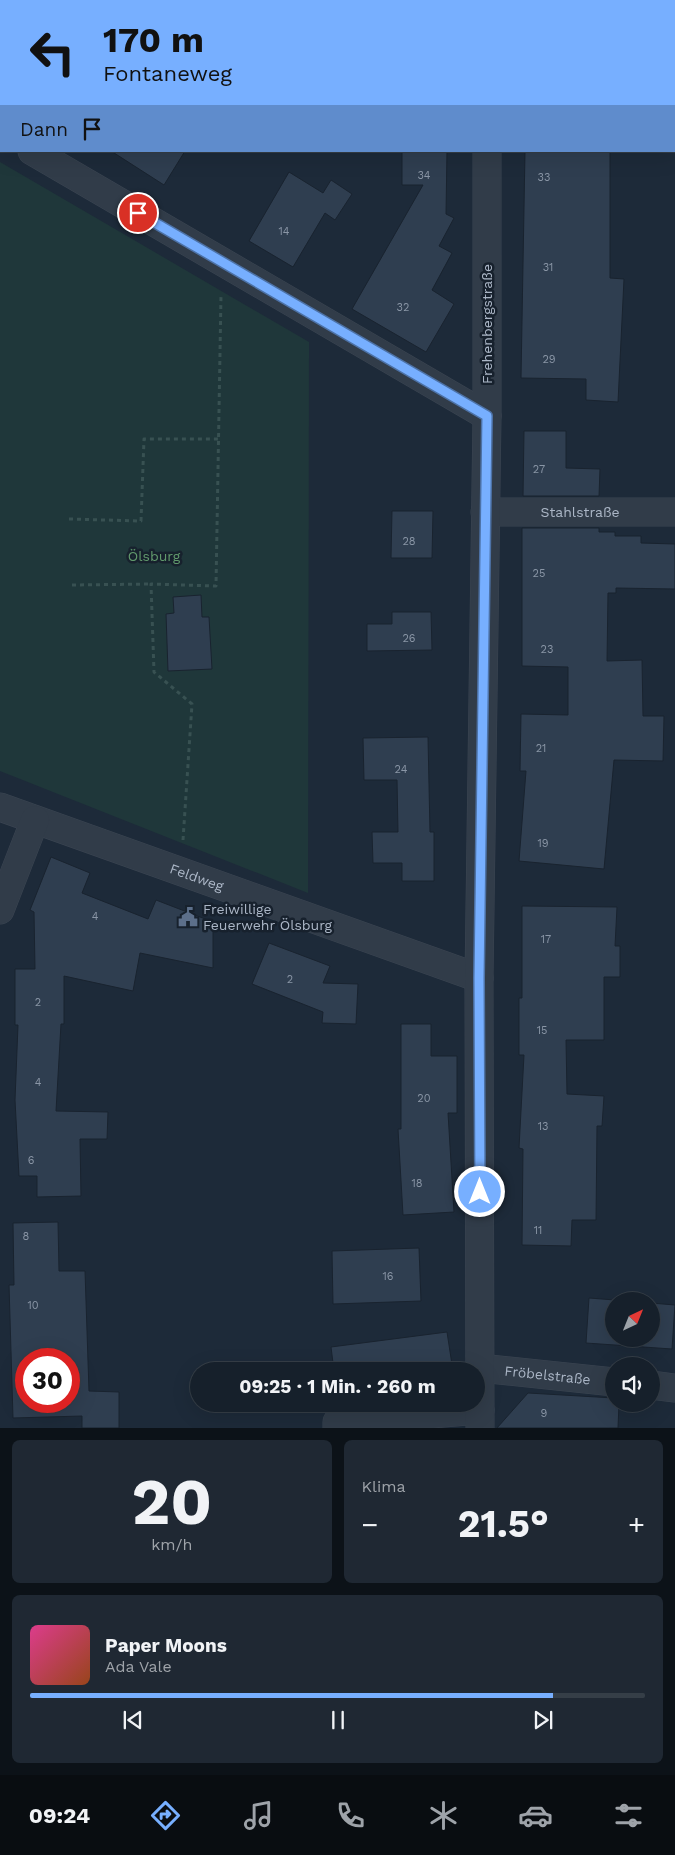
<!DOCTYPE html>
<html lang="de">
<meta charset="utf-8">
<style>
body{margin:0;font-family:"Work Sans",sans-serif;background:#1f2833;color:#f1f3f6;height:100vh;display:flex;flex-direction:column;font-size:19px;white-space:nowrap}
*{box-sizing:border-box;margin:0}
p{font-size:16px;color:#9ea3a9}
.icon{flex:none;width:28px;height:28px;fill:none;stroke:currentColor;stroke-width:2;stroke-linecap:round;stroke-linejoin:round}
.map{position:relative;height:1428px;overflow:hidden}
.details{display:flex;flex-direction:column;gap:12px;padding:12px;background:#0c1218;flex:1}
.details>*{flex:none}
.top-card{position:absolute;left:0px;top:0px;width:675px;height:152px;box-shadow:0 5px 20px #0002,0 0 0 1px #353e47;background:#77afff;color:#111;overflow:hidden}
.needle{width:32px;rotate:43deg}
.fabs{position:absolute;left:605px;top:1292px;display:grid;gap:10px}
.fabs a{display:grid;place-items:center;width:55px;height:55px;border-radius:50%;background:#16202b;box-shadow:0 5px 20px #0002,0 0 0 1px #353e47;font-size:25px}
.speed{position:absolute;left:15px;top:1348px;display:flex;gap:10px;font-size:25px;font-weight:700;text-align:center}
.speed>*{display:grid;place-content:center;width:65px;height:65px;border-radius:50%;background:#16202b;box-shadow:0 5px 20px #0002,0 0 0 1px #353e47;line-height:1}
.speed .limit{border:8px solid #d22;background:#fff;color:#111}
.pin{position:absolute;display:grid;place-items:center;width:42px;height:42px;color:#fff;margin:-21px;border:2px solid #fff;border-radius:50%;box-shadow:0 1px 5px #0007}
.me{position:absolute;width:55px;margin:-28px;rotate:0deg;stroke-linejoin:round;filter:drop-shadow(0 0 4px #0008)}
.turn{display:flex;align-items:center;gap:18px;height:105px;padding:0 20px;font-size:22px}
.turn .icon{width:65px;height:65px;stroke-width:2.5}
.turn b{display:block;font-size:35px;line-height:42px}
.then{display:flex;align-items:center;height:48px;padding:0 20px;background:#0003;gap:10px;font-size:19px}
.big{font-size:38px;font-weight:700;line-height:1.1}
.details .tile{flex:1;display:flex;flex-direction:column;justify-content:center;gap:8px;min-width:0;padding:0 18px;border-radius:8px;background:#1f2833}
.details .dial{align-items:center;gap:0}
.dial b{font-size:65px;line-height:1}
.song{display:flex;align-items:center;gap:15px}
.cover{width:60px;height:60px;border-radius:8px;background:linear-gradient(135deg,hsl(330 70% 55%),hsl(20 70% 35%))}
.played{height:5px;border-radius:2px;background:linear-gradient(90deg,#77afff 85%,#353e47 85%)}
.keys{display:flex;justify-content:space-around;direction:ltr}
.heat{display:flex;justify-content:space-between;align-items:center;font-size:28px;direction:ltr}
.details .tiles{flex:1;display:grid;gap:12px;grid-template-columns:1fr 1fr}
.tile:last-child{grid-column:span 2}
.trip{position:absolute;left:190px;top:1362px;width:295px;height:50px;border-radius:25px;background:#16202b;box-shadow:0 5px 20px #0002,0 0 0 1px #353e47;font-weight:700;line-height:50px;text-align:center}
.tabs{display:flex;height:80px;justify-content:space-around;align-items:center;background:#090d11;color:#9ea3a9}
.tabs .icon{width:35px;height:35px}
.tabs .active{color:#77afff}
.tabs b{font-size:22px;color:#f1f3f6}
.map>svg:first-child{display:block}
</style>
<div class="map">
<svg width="675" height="1428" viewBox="0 0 675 1428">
<rect width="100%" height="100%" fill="#1d2a39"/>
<path fill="#1f373a" d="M 0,162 L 309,342 L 308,893 L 0,771 Z"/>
<path fill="#2f3e50" stroke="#19232f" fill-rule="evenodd" d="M 111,151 L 185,151 L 164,185 Z
M 402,151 L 447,151 L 446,214 L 454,218 L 439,246 L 452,253 L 432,290 L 454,304 L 426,352 L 352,309 L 423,185 L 402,185 Z
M 525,151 L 610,151 L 610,278 L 624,279 L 618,402 L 586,400 L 586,379 L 521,378 Z
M 289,172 L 323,193 L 331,180 L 352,194 L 335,220 L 325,213 L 293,267 L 249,241 Z
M 524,431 L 566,431 L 566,468 L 600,469 L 599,496 L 523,496 Z
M 392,511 L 433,511 L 432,558 L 391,558 Z
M 522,528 L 599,528 L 599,532 L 615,532 L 615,536 L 641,536 L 641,543 L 675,544 L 675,589 L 616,588 L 616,593 L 608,593 L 607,661 L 642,660 L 643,716 L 664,716 L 663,761 L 614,760 L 604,869 L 519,861 L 526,771 L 520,771 L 521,714 L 568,715 L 568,667 L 522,666 Z
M 201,595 L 202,617 L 209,617 L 212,669 L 168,671 L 166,614 L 174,613 L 173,597 Z
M 392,612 L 431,612 L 432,650 L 367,651 L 367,624 L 392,624 Z
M 428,737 L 430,832 L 434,832 L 434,881 L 402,881 L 402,863 L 373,863 L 372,832 L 398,832 L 397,780 L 364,780 L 363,738 Z
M 51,857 L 90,873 L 82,893 L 148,919 L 156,900 L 213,922 L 213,968 L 140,953 L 133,991 L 64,976 L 64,1024 L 61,1024 L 56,1111 L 108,1112 L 107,1139 L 80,1139 L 81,1196 L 37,1197 L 37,1176 L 19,1176 L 15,1100 L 18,1025 L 15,1025 L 15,969 L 35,969 L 34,912 L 30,910 Z
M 522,906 L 617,907 L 615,946 L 620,946 L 620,977 L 604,977 L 604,1040 L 566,1040 L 567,1094 L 604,1096 L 602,1126 L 597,1126 L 596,1220 L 572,1220 L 571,1246 L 522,1245 L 523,1149 L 519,1148 L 524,1055 L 519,1055 L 519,998 L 522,998 Z
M 269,943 L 330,966 L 323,983 L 358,984 L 356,1024 L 322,1023 L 323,1012 L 252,984 Z
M 401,1024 L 431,1024 L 431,1056 L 457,1056 L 457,1113 L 448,1113 L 454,1212 L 403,1215 L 398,1129 L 401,1129 Z
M 58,1222 L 59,1271 L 85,1271 L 89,1391 L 119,1392 L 119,1428 L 82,1428 L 82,1416 L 13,1418 L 9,1285 L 14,1285 L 13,1223 ZM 26,1359 L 69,1359 L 69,1401 L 26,1401 Z
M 419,1248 L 421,1301 L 333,1304 L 332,1251 Z
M 589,1298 L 628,1301 L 614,1301 L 614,1339 L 651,1339 L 651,1303 L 675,1305 L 672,1349 L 586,1343 Z
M 447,1332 L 453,1371 L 334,1371 L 331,1347 Z
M 528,1393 L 614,1398 L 614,1404 L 619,1404 L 618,1428 L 497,1428 Z"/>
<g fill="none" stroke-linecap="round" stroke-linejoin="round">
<defs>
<g id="minor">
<path d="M 266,0 L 268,1"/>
<path d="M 487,1 L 487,0"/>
<path d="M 0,133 L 1,133"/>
<path d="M 32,151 L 487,416"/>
<path id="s1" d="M 485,512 L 675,512"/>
<path id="s2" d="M 0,807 L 479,978"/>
<path d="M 0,910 L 35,820"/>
<path id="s3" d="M 480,1368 L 614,1382"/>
<path d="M 651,1385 L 675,1388"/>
<path d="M 337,1428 L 337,1422 L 480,1410"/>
<path d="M 480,1428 L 479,978 L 487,416 L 487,151"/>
</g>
</defs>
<use href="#minor" stroke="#3b4552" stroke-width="29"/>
<path stroke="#385152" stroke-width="3" stroke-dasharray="4 4" stroke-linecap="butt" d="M 69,519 L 141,521 L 144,439 L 218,439
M 72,585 L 151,584
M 183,840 L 192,704 L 154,672 L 151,584 L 216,586 L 221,295"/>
<use href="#minor" stroke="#313c49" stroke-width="28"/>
</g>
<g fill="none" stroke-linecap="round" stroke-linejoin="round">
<defs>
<path id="route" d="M 138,213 L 487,416 L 479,978 L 480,1192"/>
</defs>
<use href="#route" stroke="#4d72a6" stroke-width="12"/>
<use href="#route" stroke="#77afff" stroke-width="9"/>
</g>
<defs>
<symbol id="civic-bare" viewBox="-9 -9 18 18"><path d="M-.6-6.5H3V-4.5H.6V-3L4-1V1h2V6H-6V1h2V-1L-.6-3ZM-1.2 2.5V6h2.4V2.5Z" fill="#5c6f8a" stroke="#17212d" stroke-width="2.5" paint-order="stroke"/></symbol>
</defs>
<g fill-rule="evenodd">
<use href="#civic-bare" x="174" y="903" width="28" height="28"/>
</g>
<g text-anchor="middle" stroke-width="5" stroke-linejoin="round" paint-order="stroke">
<g font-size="11" fill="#8a96a6">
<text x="424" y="179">34</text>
<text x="544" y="181">33</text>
<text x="284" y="235">14</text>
<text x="548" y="271">31</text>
<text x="403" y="311">32</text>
<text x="549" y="363">29</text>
<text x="539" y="473">27</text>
<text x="409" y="545">28</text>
<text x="539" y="577">25</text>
<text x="409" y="642">26</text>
<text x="547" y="653">23</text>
<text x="541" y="752">21</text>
<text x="401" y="773">24</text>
<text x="543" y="847">19</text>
<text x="95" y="920">4</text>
<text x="546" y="943">17</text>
<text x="290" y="983">2</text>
<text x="38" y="1006">2</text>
<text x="542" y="1034">15</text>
<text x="38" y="1086">4</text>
<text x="424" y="1102">20</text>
<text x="543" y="1130">13</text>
<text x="31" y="1164">6</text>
<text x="417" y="1187">18</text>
<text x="538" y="1234">11</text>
<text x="26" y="1240">8</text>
<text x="388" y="1280">16</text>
<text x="33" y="1309">10</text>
<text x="544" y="1417">9</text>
</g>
<g font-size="14" fill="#abb6c6" stroke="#17212d">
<text transform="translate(487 324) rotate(-90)" y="5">Frehenbergstraße</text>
<text dy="5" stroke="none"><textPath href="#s1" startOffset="95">Stahlstraße</textPath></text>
<text dy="5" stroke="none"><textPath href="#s2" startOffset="209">Feldweg</textPath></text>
<text dy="5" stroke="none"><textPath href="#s3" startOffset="68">Fröbelstraße</textPath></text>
</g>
<g font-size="14" fill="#61996c" stroke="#17212d">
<text x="154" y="561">Ölsburg</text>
</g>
<g font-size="14" fill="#abb6c6" stroke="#17212d" text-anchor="start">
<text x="203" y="914">Freiwillige<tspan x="203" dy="16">Feuerwehr Ölsburg</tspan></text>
</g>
</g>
</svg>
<div class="fabs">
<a><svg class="needle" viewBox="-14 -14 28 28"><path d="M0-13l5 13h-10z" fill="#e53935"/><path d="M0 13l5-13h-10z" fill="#9ea3a9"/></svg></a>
<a><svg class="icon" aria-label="sound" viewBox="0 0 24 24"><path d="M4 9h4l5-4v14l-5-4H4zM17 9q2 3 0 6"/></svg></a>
</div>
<div class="speed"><div class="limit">30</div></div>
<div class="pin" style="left:138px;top:213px;background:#d93025"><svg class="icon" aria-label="arrive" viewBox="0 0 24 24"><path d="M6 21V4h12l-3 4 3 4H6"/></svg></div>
<svg class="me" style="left:480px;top:1192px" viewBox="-20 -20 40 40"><circle r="17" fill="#77afff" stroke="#fff" stroke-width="3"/><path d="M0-11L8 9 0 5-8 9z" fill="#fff"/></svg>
<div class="trip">09:25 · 1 Min. · 260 m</div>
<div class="top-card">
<div class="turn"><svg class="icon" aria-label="left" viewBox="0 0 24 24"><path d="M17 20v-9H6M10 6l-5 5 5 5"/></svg><div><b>170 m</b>Fontaneweg</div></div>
<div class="then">Dann<svg class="icon" aria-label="arrive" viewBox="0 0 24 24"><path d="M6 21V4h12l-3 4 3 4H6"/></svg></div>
</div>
</div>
<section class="details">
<div class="tiles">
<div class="tile dial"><b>20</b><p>km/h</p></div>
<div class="tile"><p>Klima</p>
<div class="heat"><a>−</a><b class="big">21.5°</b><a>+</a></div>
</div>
<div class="tile">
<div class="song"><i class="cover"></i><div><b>Paper Moons</b><p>Ada Vale</p></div></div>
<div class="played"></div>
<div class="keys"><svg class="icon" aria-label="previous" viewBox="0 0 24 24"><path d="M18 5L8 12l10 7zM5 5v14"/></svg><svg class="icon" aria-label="pause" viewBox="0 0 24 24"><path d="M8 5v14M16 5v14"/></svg><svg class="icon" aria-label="next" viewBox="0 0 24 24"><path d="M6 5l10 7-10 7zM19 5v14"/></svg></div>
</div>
</div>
</section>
<nav class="tabs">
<b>09:24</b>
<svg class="icon active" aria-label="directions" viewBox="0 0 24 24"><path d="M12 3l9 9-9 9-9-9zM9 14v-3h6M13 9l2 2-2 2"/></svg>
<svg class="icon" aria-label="music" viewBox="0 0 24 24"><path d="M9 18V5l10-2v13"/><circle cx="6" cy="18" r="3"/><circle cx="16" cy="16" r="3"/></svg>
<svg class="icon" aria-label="phone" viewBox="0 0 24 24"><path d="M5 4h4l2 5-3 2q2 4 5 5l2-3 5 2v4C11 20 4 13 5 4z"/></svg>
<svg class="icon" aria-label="climate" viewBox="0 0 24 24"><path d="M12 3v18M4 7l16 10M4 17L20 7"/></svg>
<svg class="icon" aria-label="car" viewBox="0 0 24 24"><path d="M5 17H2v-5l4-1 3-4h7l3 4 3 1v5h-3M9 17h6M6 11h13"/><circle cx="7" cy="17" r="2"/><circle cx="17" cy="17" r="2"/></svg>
<svg class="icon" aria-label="filters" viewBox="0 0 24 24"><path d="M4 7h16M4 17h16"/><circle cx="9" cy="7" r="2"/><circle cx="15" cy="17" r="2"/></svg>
</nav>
